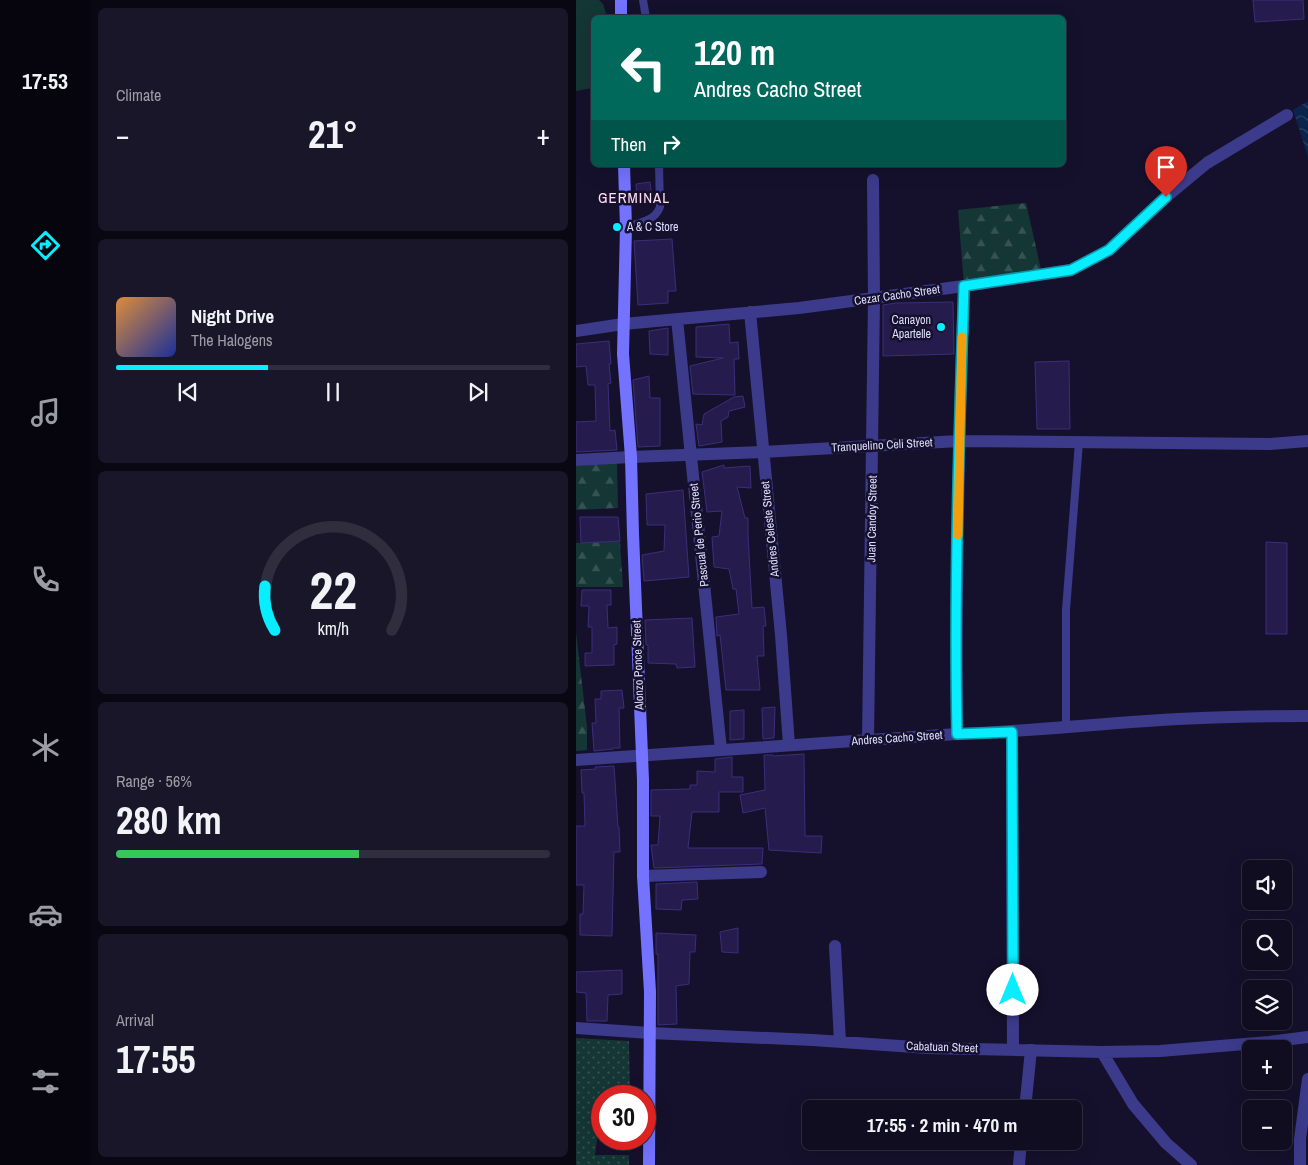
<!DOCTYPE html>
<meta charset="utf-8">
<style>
body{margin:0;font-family:"Archivo Narrow",sans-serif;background:#19162a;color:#f1f3f6;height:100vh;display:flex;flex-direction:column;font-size:19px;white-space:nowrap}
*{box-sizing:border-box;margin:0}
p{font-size:16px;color:#9c9ca5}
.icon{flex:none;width:28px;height:28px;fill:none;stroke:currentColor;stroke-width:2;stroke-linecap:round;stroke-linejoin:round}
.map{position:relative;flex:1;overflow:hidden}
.side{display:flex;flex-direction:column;gap:8px;padding:8px;background:#090712;width:486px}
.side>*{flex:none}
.banner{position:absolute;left:15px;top:15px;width:475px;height:152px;border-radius:8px;box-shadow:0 5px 20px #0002,0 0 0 1px #302d3f;background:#00695c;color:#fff;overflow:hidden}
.fabs{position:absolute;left:666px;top:860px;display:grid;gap:10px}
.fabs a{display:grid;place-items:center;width:50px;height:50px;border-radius:8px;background:#100d21;box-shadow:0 5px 20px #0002,0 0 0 1px #302d3f;font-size:25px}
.speed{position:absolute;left:15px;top:1085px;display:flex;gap:10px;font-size:25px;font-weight:700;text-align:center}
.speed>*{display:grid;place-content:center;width:65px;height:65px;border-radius:50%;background:#100d21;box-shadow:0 5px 20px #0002,0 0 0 1px #302d3f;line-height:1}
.speed .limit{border:8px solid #d22;background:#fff;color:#111}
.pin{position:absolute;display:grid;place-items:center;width:42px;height:42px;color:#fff;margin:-51px -21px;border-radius:50% 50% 50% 0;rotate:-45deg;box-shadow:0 0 5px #0007}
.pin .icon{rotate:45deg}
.me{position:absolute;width:55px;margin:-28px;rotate:0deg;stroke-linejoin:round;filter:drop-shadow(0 0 4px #0008)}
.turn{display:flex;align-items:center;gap:18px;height:105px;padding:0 20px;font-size:22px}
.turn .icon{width:65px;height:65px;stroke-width:2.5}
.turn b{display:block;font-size:35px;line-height:42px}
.then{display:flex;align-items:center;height:48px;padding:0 20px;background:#0003;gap:10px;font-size:19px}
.big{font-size:38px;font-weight:700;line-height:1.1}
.side .card{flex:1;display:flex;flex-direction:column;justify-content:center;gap:8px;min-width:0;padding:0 18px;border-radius:8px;background:#19162a}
.side .dial{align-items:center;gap:0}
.dial svg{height:130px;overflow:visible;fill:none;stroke:#302d3f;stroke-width:7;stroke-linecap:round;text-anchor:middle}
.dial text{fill:#f1f3f6;stroke:none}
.song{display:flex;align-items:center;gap:15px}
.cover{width:60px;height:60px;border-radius:8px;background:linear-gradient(135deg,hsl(30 70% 55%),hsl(230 70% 35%))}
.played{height:5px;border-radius:2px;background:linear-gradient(90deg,#08edff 35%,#302d3f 35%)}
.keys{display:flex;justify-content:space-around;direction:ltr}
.heat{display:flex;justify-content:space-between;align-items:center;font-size:28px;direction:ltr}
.charge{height:8px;border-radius:4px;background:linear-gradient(90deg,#34c759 56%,#302d3f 0)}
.trip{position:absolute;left:226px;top:1100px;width:280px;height:50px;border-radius:8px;background:#100d21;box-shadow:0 5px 20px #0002,0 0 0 1px #302d3f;font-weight:700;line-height:50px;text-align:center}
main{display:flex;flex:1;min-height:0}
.dock{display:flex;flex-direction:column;width:90px;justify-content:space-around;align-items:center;background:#06050d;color:#9c9ca5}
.dock .icon{width:35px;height:35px}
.dock .on{color:#08edff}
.dock b{font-size:22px;color:#f1f3f6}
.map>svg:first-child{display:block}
</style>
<main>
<nav class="dock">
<b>17:53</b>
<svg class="icon on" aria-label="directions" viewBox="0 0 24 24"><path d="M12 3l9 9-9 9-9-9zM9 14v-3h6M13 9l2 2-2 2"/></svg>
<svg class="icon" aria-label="music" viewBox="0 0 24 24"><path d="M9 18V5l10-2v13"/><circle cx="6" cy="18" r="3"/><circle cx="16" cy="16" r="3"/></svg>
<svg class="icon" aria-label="phone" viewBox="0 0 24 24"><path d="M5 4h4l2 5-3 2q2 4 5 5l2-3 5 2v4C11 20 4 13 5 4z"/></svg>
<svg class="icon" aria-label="climate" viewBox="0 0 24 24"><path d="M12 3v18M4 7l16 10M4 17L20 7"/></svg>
<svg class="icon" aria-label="car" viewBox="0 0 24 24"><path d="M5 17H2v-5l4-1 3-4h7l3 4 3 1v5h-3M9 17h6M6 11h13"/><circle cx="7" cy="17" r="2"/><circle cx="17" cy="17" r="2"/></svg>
<svg class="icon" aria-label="filters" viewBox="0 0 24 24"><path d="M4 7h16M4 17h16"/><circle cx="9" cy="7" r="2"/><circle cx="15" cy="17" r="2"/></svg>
</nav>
<section class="side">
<div class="card"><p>Climate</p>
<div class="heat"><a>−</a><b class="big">21°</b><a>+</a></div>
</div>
<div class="card">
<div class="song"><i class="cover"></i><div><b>Night Drive</b><p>The Halogens</p></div></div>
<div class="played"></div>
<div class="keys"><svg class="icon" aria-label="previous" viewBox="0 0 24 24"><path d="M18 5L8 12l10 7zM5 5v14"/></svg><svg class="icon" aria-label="pause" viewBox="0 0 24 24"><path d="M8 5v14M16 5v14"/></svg><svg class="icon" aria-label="next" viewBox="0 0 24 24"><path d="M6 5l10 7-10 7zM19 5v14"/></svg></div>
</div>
<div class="card dial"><svg viewBox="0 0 100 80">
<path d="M14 69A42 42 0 1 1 86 69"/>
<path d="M14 69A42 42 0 0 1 8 42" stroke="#08edff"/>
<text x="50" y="56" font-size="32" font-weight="700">22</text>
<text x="50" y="72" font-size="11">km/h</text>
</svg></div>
<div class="card"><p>Range · 56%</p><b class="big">280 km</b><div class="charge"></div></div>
<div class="card"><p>Arrival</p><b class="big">17:55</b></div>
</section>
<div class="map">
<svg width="732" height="1165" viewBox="0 0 732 1165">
<defs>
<pattern id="grass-dots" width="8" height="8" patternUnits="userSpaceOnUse" patternTransform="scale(1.25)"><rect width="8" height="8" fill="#143634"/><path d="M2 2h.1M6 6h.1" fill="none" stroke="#365252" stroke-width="1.8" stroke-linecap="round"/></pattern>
<pattern id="forest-firs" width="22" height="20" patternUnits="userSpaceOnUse" patternTransform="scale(1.25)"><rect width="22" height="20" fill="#143634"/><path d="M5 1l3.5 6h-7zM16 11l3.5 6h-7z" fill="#365252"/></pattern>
<pattern id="water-waves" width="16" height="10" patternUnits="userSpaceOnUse" patternTransform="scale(1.25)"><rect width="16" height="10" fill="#0a244c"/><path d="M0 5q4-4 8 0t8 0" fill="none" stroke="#2d4367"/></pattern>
</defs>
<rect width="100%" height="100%" fill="#15112c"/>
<path fill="url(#grass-dots)" d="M 0,1038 L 53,1041 L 54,1096 L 26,1096 L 26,1132 L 22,1133 L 19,1155 L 53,1155 L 53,1165 L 0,1165 Z"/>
<path fill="url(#forest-firs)" d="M 450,203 L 466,274 L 388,286 L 382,210 Z
M 41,463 L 42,508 L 0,510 L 0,466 Z
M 44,541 L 47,587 L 0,587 L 0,543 Z
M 0,632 L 11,727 L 11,750 L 0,751 Z"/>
<path fill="#143634" d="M 0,0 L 23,0 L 27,4 L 31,17 L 18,18 L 17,88 L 0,91 Z"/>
<path fill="url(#water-waves)" d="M 732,101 L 732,157 L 717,110 Z"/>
<path fill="#251c4d" stroke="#3b2e7a" d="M 677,0 L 727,0 L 728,19 L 679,22 Z
M 74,182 L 76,198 L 61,199 L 60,184 Z
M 96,239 L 100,291 L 92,291 L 92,303 L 62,305 L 58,241 Z
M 377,302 L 378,354 L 307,356 L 307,305 L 320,303 Z
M 153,324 L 154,343 L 162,342 L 163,359 L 158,359 L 159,395 L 117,394 L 114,366 L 147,358 L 120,357 L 120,327 Z
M 92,328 L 92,355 L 74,354 L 73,331 Z
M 33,341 L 35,364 L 33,364 L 35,383 L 32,384 L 34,431 L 39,430 L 41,450 L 0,452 L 0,422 L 20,421 L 19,385 L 12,385 L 10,366 L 0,367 L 0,344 Z
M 493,361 L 494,429 L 461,429 L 459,362 Z
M 73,376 L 74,398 L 84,398 L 84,446 L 62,447 L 57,380 Z
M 167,396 L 169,407 L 153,411 L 152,417 L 145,421 L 146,442 L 123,446 L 120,424 L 126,425 L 128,414 L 158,397 Z
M 148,465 L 148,468 L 174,466 L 175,488 L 161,487 L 169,518 L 172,518 L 172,534 L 176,608 L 188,607 L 190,626 L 187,626 L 188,656 L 181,656 L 184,690 L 150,690 L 144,635 L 141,636 L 140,617 L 163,614 L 160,589 L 157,589 L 153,569 L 138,567 L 136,537 L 143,536 L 146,511 L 131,512 L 126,472 Z
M 107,490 L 113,577 L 68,581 L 66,555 L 88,551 L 89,525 L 71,525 L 70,494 Z
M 4,517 L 42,517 L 44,541 L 5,543 Z
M 690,542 L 711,543 L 711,634 L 690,634 Z
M 6,590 L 35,590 L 35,605 L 31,605 L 32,628 L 41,627 L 41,644 L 38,645 L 38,665 L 9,666 L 9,653 L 16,653 L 16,627 L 12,627 L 13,606 L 5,606 Z
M 116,618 L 119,667 L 101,668 L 100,664 L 72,663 L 72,645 L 70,645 L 69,620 Z
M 46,690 L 48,708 L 43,708 L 44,748 L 37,748 L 37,749 L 18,751 L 16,723 L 20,723 L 19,699 L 25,699 L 25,691 Z
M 199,707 L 198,738 L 187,739 L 186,708 Z
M 168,710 L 168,739 L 154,740 L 154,711 Z
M 228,754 L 229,836 L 246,836 L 245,853 L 193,850 L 189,808 L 167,813 L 164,795 L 189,790 L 188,755 L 197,755 L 197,756 Z
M 156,757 L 156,777 L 167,777 L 167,792 L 143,792 L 143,812 L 116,812 L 112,848 L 187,848 L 186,864 L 78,868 L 75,845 L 82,845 L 84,816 L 75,816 L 75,790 L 114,789 L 114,785 L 121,785 L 121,771 L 139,772 L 139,759 Z
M 38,766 L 42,827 L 43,827 L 44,852 L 38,852 L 36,936 L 4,935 L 4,914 L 7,914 L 8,885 L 0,885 L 0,826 L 9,826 L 8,793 L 6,793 L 5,770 L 20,769 L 19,767 Z
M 121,882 L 122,899 L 106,900 L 105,910 L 80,909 L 80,884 Z
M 162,928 L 162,953 L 146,952 L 144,932 Z
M 80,933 L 120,935 L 119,952 L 114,952 L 113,984 L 100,986 L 101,1024 L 82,1025 L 82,954 L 80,954 Z
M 46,970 L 46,994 L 32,995 L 31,1021 L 11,1021 L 10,993 L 0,992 L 0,972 Z"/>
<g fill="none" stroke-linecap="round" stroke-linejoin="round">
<path stroke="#3c3b8b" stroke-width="8" d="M 67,0 L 70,18
M 50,227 C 63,223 79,221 84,207 L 83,165
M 490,727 L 490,610 L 503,442"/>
<path stroke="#3c3b8b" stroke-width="12" d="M 174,312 L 205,635 L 213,745
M 101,319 L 145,750
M 0,331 L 47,324 L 223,308 L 388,286 L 495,270 L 533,250 L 590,197 L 631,163 L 711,115
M 0,460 L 55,457 L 187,452 L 383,441 L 693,444 L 732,441
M 436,732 L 437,1049
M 381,734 C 379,585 383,435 388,286
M 292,740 L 298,298 L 297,180
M 0,760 L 381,734 C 463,731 544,721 625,718 C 660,716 696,716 732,716
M 67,876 L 185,872
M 259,946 L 264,1042
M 0,1028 L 74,1033 L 237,1040 L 352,1048 L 526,1052 L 584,1051 L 693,1042 L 732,1037
M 526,1052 L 557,1104 L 590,1143 L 615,1165
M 449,1109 L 455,1050
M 443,1165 L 445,1141
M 724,1165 L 724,1139 L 732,1079"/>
<path stroke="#7373ff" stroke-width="12" d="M 45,0 L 45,18
M 48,165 L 50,227 L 47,354 L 55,457 L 57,534 L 67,780 L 67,876 L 74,992 L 73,1165"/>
</g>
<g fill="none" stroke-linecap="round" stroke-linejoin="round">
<defs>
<path id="route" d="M 437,990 L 436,732 L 381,734 C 378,585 383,435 388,286 L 495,270 L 533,250 L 590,197"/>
</defs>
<use href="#route" stroke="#059aa6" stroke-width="12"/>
<use href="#route" stroke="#08edff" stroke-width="9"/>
<path stroke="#f59e0b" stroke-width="9" d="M 382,535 L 386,337"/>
</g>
<g fill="#08edff" stroke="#15112c" stroke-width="2">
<circle cx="41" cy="227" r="5"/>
<circle cx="365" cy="327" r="5"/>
</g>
<g text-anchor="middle" stroke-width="5" stroke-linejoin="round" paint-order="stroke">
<g font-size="12" fill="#dfdcff" stroke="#15112c" text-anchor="start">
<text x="51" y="231">A &amp; C Store</text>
<text x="355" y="324" text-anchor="end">Canayon<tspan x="355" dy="14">Apartelle</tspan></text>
</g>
<g font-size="12" fill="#dfdcff" stroke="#15112c">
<text transform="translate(321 295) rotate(-8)" y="4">Cezar Cacho Street</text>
<text transform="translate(306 445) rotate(-3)" y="4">Tranquelino Celi Street</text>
<text transform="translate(296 519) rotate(-89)" y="4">Juan Candoy Street</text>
<text transform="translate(194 529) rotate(-96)" y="4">Andres Celeste Street</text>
<text transform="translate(123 535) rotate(-96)" y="4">Pascual de Perio Street</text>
<text transform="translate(62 665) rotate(-92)" y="4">Alonzo Ponce Street</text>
<text transform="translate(321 738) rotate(-4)" y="4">Andres Cacho Street</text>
<text transform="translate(366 1047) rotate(2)" y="4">Cabatuan Street</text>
</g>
<g font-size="15" letter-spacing="1" fill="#ffdef4" stroke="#15112c">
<text x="58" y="203">GERMINAL</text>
</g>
</g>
</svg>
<div class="fabs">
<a><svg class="icon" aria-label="sound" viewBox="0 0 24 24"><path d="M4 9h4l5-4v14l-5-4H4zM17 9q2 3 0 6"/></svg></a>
<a><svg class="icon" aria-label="search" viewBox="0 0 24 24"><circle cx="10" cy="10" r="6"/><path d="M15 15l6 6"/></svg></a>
<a><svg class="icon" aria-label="layers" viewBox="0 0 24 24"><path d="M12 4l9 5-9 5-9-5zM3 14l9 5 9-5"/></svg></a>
<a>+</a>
<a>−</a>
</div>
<div class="speed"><div class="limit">30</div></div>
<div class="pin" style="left:590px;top:197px;background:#d93025"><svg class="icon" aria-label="arrive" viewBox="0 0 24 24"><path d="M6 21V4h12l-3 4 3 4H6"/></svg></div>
<svg class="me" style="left:437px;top:990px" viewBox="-20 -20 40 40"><circle r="19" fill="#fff"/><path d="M0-13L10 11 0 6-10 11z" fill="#08edff"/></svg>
<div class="trip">17:55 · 2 min · 470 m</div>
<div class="banner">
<div class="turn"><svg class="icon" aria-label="left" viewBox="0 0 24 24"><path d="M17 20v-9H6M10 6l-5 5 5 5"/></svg><div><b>120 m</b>Andres Cacho Street</div></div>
<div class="then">Then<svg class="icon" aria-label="right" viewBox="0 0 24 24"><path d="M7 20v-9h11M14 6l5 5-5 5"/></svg></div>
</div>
</div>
</main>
